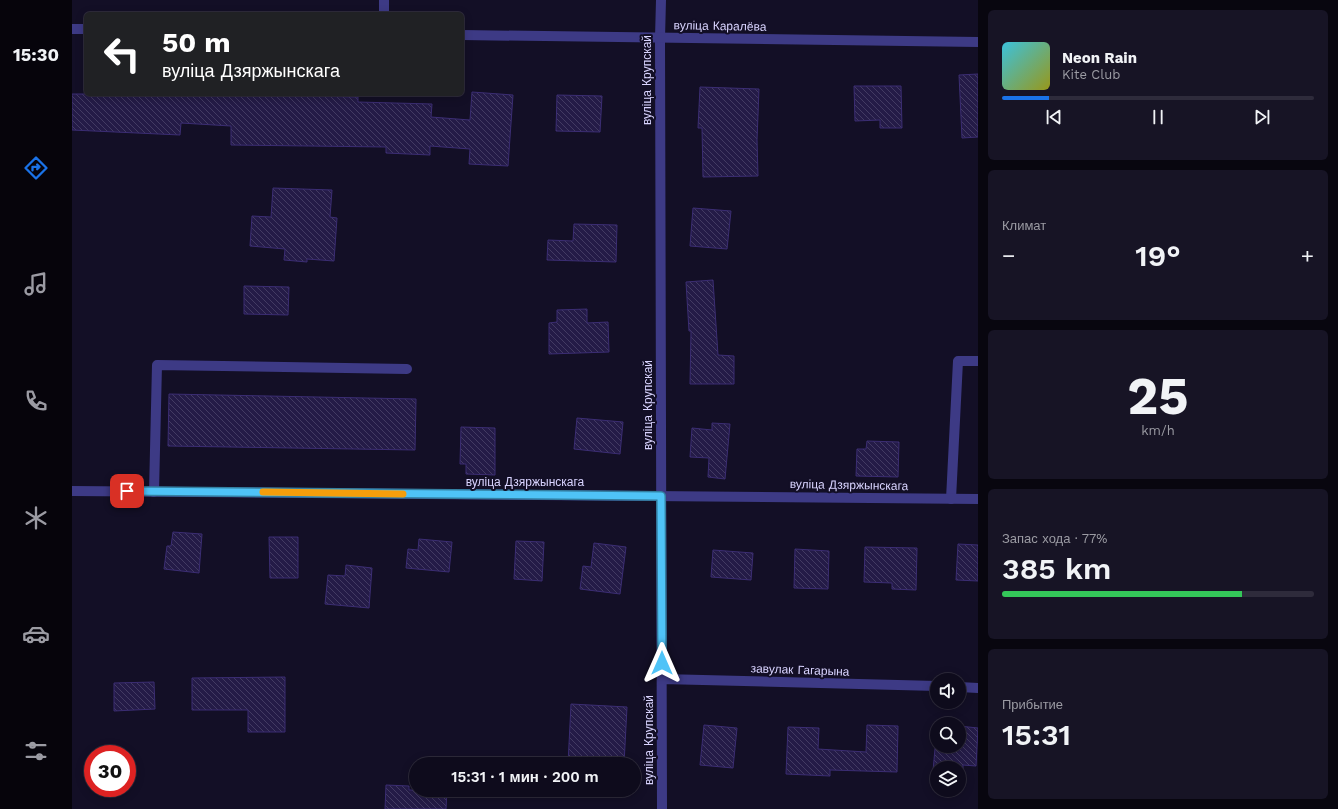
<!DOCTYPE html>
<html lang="ru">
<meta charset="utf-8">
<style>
body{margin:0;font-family:"Work Sans",sans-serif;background:#171425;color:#f1f3f6;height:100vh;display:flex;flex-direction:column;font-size:15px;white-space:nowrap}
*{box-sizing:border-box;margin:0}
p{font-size:13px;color:#9b9ba3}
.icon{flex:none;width:22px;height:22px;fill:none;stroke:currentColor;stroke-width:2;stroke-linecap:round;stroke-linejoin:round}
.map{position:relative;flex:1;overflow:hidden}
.drawer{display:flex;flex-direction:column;gap:10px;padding:10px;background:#08060f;width:360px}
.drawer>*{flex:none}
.top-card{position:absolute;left:12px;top:12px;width:380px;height:84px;border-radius:6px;box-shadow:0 2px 10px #0003,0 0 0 1px #2e2b3b;background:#202124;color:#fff;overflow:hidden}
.controls{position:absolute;left:858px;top:673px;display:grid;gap:8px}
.controls a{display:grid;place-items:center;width:36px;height:36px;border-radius:50%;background:#0e0b1c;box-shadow:0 2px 10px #0003,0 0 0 1px #2e2b3b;font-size:20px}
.speed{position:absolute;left:12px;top:745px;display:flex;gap:8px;font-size:20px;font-weight:700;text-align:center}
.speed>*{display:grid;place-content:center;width:52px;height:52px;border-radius:50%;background:#0e0b1c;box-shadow:0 2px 10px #0003,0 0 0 1px #2e2b3b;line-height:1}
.speed .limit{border:6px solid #d22;background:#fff;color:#111}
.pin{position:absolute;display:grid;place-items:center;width:34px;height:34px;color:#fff;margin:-17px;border-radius:8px;box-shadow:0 2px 6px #0006}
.me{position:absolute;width:44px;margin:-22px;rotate:0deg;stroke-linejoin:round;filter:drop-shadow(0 0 3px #0008)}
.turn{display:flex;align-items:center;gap:14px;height:84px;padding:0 12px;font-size:18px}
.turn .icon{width:52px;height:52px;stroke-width:2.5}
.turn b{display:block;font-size:28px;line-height:34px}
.big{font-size:30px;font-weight:600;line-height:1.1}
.drawer .card{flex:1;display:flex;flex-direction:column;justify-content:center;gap:6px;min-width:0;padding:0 14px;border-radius:6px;background:#171425}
.drawer .dial{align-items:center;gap:0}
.dial b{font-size:52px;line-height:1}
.song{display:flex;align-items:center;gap:12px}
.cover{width:48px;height:48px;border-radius:6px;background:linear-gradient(135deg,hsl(190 70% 55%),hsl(60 70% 35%))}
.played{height:4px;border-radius:2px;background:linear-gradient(90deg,#1a73e8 15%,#2e2b3b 15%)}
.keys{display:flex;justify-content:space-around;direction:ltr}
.heat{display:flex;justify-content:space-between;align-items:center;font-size:22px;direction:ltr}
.charge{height:6px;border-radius:3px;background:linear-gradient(90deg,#34c759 77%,#2e2b3b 0)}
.trip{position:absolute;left:337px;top:757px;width:232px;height:40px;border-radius:20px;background:#0e0b1c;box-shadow:0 2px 10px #0003,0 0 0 1px #2e2b3b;font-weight:600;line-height:40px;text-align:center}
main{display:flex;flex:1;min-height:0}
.dock{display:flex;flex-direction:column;width:72px;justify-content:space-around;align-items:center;background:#06040b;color:#9b9ba3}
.dock .icon{width:28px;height:28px}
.dock .selected{color:#1a73e8}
.dock b{font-size:18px;color:#f1f3f6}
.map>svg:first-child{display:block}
</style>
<main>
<nav class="dock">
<b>15:30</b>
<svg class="icon selected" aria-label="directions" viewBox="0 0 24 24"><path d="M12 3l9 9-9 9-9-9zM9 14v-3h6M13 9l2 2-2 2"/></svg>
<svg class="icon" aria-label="music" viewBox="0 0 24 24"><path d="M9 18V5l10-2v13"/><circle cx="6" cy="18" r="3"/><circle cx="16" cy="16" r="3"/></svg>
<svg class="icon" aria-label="phone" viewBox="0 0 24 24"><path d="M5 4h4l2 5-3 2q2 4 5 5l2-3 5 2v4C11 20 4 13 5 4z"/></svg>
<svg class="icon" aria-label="climate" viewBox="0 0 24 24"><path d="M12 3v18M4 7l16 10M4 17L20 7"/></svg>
<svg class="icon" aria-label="car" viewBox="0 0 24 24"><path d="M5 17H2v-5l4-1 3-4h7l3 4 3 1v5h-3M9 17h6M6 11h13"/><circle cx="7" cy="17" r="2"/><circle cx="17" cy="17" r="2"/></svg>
<svg class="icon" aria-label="filters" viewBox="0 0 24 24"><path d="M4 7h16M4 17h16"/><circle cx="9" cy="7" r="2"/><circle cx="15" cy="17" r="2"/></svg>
</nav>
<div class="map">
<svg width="906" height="809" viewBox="0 0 906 809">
<defs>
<pattern id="building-back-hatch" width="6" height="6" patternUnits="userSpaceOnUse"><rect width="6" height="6" fill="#241b47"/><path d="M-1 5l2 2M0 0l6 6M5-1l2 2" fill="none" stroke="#433b63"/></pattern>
</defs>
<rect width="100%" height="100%" fill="#130f26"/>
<path fill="url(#building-back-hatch)" stroke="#3b2d73" d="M 906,74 L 906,137 L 890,138 L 887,75 Z
M 782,86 L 829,86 L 830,128 L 808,128 L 808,120 L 783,121 Z
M 628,87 L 687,89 L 685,140 L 686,176 L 631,177 L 630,128 L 626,128 Z
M 400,92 L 441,95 L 436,166 L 397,164 L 398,149 L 358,146 L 358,155 L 314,153 L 314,147 L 159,145 L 159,126 L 109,123 L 108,135 L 0,130 L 0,94 L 134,94 L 286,97 L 286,102 L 360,104 L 359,117 L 398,120 Z
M 485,95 L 530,96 L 528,132 L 484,131 Z
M 201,188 L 260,190 L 258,217 L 265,218 L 262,261 L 235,259 L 235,262 L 212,260 L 213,249 L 178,246 L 180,216 L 199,217 Z
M 621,208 L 659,211 L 655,249 L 618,246 Z
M 502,224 L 545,225 L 544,262 L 475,260 L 476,240 L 501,241 Z
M 641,280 L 646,355 L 662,356 L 662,384 L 618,384 L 619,331 L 617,331 L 614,282 Z
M 172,286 L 217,287 L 216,315 L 172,314 Z
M 515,309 L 515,323 L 536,322 L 537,352 L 477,354 L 477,323 L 485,322 L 485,310 Z
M 97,394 L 344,399 L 343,450 L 96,446 Z
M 505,418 L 551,422 L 548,454 L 502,449 Z
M 640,423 L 658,424 L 653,479 L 636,477 L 637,458 L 618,457 L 620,428 L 640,430 Z
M 389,427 L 423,428 L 423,475 L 394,474 L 394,464 L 388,464 Z
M 795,441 L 827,442 L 826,477 L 784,476 L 785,449 L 794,449 Z
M 101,532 L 130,534 L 127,573 L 92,569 L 95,546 L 99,546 Z
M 197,537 L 226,537 L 226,578 L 198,578 Z
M 347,539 L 380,542 L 377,572 L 334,568 L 336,549 L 346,550 Z
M 444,541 L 472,542 L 470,581 L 442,579 Z
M 522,543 L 554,547 L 548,594 L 508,589 L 511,566 L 519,567 Z
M 886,544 L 906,545 L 906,581 L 884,580 Z
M 793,547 L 845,548 L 844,590 L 820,589 L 820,583 L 792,582 Z
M 723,549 L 757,551 L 756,589 L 722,588 Z
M 641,550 L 681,553 L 679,580 L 639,577 Z
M 274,565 L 300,568 L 297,608 L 253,604 L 256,575 L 273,576 Z
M 213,677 L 213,732 L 176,732 L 176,710 L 120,710 L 120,678 Z
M 82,682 L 83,709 L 42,711 L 42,683 Z
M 499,704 L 555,707 L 552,764 L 496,764 Z
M 632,725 L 665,728 L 661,768 L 628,765 Z
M 795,725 L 826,726 L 825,772 L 758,770 L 758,776 L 714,774 L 716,727 L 747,728 L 746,749 L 794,752 Z
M 865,726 L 865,746 L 887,746 L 887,726 L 906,728 L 904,766 L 891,765 L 891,774 L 887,773 L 887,768 L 865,768 L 865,771 L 861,771 Z
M 314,785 L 337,786 L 337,790 L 375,790 L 374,809 L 313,809 Z"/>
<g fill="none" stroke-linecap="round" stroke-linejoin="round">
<path stroke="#3d3a85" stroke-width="10" d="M 312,0 L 312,14
M 82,492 L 85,365 L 335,369
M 879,499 L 886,361 L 906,361"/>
<path stroke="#3d3a85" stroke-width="10" d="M 589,0 L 588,38 L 590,809
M 0,491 L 906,499
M 590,679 L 865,686
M 887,687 L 906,688"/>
<path stroke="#3d3a85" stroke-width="10" d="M 0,29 L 14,29
M 390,35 L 906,42"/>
</g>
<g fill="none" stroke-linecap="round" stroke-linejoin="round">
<defs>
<path id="route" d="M 55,491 L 589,496 L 590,663"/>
</defs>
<use href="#route" stroke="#337fa1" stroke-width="10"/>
<use href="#route" stroke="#4fc3f7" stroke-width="7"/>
<path stroke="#f59e0b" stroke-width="7" d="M 191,492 L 331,494"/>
</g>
<g text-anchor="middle" stroke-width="4" stroke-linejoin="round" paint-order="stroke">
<g font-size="12" fill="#d9d4ff" stroke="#130f26">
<text transform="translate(648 26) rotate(1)" y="4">вуліца Каралёва</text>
<text transform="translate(575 80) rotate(-90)" y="4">вуліца Крупскай</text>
<text transform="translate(576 405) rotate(-90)" y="4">вуліца Крупскай</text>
<text x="453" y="486">вуліца Дзяржынскага</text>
<text transform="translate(777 485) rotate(1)" y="4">вуліца Дзяржынскага</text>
<text transform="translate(728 670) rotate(2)" y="4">завулак Гагарына</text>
<text transform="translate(577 740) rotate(-90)" y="4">вуліца Крупскай</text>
</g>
</g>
</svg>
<div class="controls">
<a><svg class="icon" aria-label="sound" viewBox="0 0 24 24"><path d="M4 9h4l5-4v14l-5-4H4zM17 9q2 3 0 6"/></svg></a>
<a><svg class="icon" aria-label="search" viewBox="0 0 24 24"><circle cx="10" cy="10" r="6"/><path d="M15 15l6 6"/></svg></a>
<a><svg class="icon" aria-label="layers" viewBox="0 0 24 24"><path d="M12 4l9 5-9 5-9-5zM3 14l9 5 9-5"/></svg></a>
</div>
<div class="speed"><div class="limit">30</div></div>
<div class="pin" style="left:55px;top:491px;background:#d93025"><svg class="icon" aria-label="arrive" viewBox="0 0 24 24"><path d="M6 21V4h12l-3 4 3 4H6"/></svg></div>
<svg class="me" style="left:590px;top:663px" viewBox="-20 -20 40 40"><path d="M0-17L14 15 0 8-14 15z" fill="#4fc3f7" stroke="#fff" stroke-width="4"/></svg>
<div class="trip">15:31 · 1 мин · 200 m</div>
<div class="top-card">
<div class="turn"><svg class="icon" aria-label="left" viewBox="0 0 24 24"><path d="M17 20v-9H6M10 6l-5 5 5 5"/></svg><div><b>50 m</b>вуліца Дзяржынскага</div></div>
</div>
</div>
<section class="drawer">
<div class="card">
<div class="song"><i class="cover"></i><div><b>Neon Rain</b><p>Kite Club</p></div></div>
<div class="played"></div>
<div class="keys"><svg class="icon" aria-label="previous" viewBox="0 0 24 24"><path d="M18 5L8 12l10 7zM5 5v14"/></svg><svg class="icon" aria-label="pause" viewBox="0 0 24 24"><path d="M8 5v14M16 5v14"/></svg><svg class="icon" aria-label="next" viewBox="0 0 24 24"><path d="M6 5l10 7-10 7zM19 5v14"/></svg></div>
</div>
<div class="card"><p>Климат</p>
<div class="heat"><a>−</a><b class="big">19°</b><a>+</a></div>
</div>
<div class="card dial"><b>25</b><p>km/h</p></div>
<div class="card"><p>Запас хода · 77%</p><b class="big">385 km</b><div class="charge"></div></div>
<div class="card"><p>Прибытие</p><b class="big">15:31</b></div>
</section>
</main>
